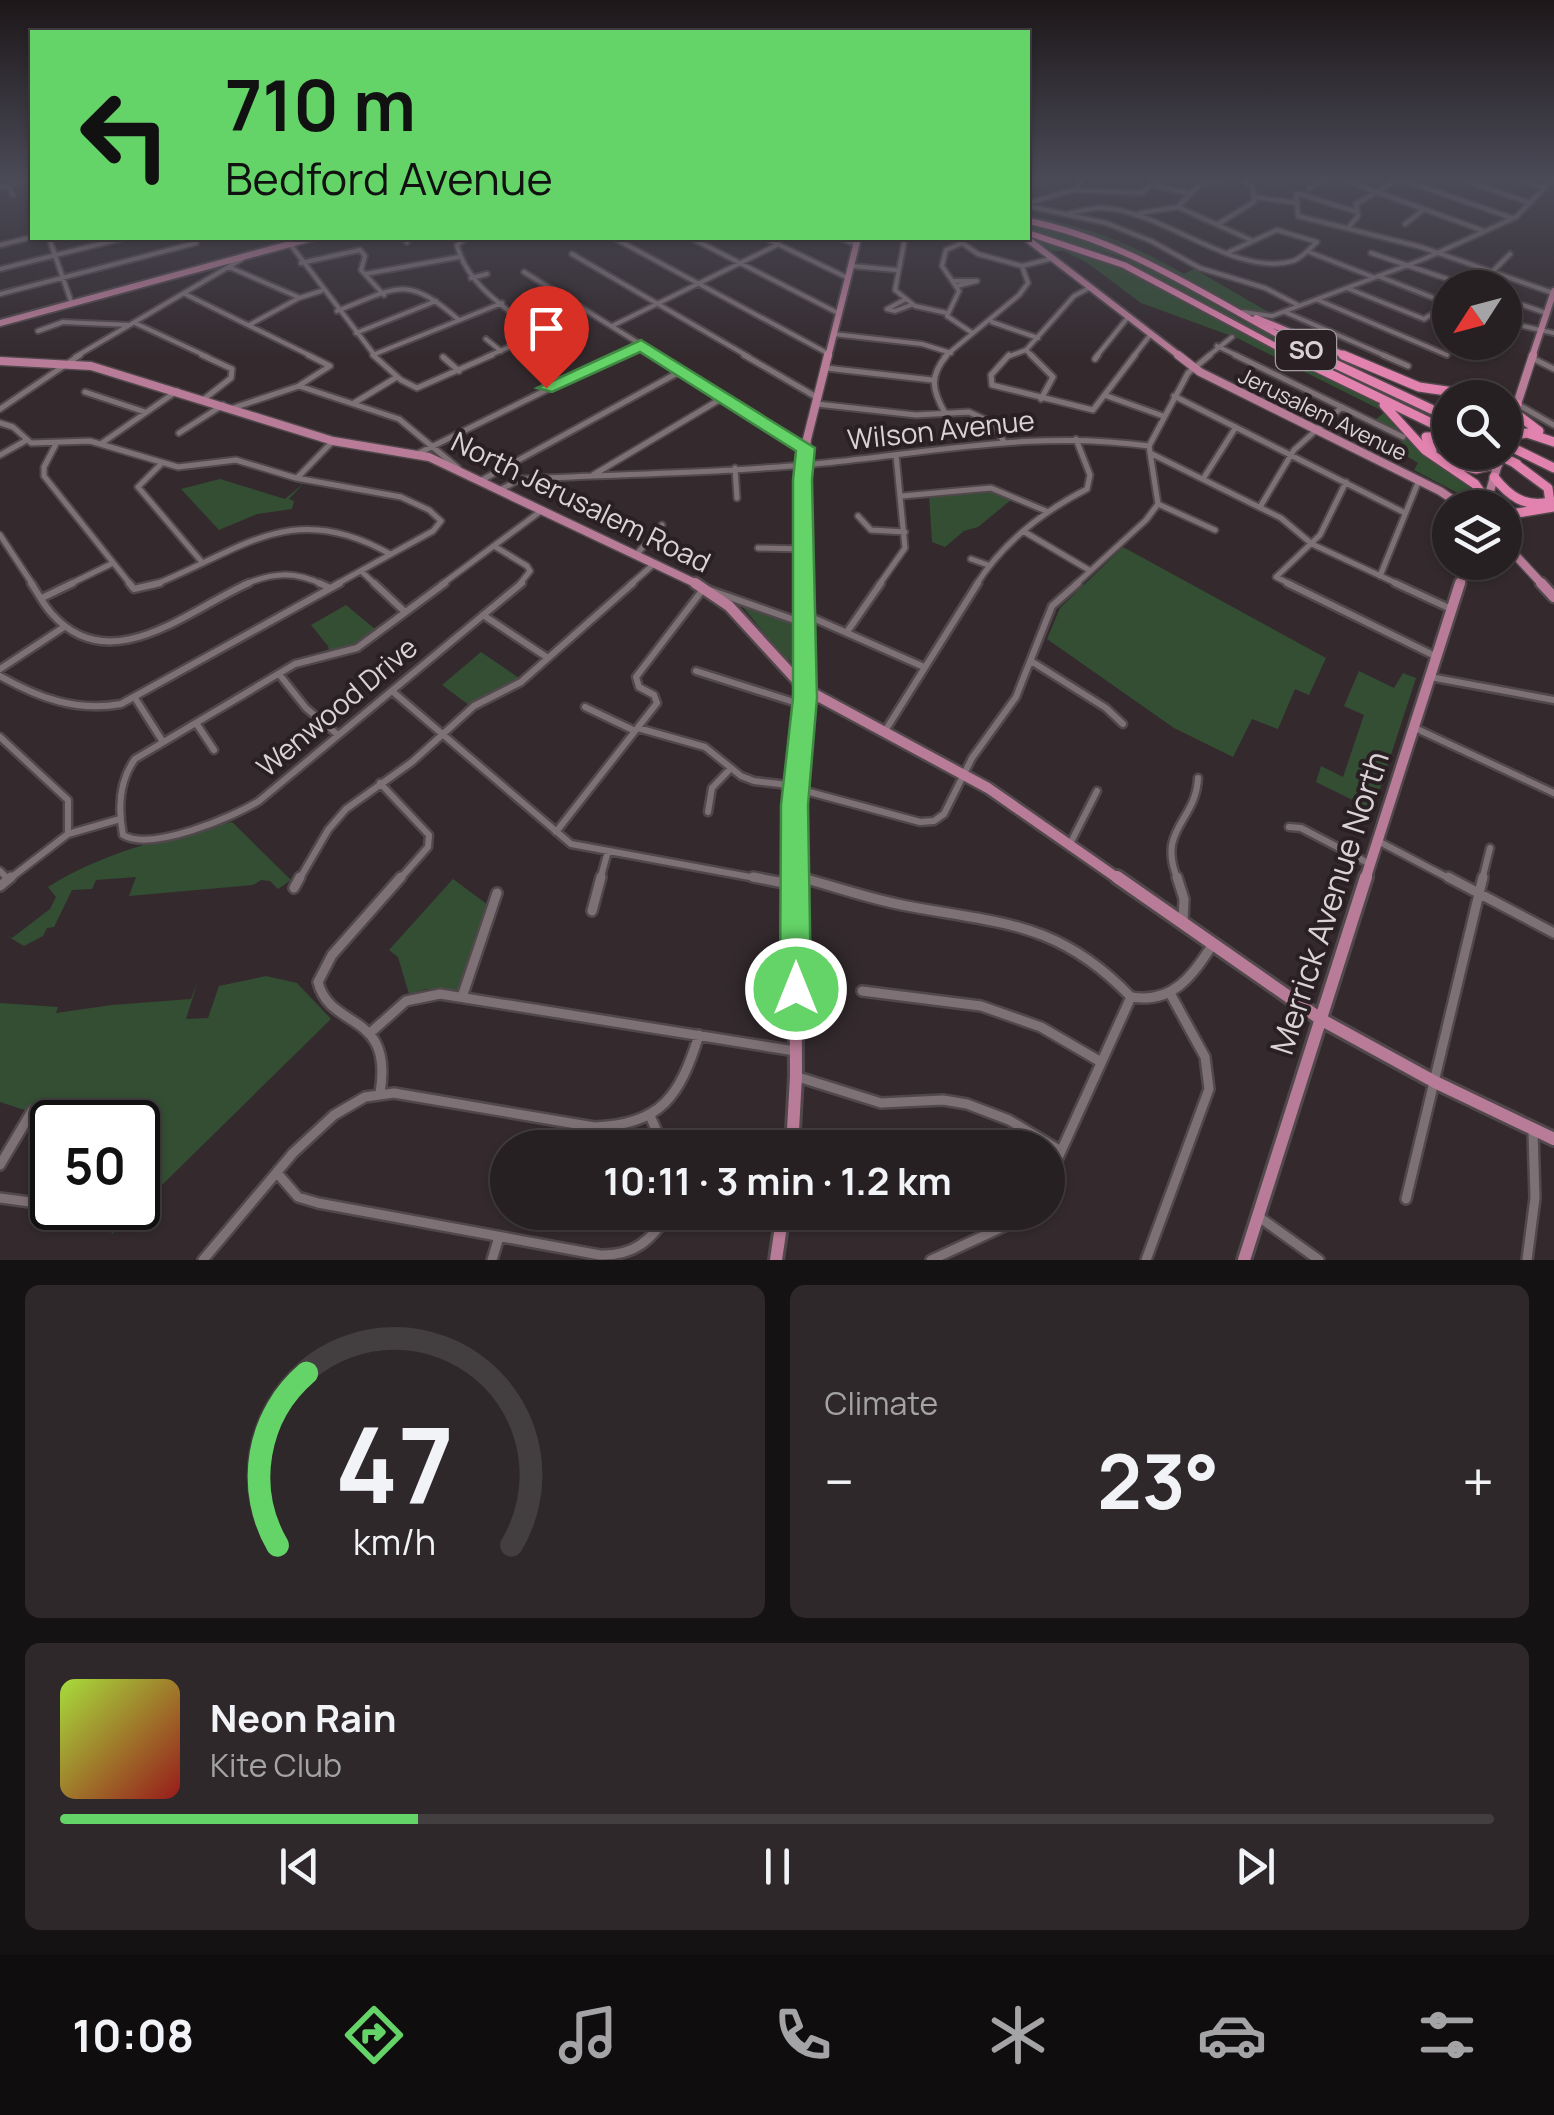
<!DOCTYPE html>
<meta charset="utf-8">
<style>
body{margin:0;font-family:Manrope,sans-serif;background:#2f282a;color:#f1f3f6;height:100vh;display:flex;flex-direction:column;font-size:38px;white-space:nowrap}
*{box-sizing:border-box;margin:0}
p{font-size:32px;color:#a4a3a5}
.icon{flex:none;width:55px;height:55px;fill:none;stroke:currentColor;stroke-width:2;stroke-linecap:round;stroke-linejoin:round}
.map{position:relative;height:1260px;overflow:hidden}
.sheet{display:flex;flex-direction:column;gap:25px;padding:25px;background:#151213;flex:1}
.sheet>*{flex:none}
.banner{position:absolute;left:30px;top:30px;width:1000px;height:210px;border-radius:0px;box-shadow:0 2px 8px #0004,0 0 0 2px #433e40;background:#64d468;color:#111;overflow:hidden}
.needle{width:65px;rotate:234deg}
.fabs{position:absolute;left:1432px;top:270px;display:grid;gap:20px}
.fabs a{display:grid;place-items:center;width:90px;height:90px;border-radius:50%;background:#272022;box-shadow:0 2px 8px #0004,0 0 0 2px #433e40;font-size:50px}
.speed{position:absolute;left:30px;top:1100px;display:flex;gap:20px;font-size:50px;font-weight:700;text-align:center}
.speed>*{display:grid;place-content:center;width:130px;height:130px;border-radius:50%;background:#272022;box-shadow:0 2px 8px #0004,0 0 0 2px #433e40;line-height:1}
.speed .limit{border:5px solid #111;border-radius:15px;background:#fff;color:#111}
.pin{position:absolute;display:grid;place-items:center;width:85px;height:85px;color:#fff;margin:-102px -42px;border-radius:50% 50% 50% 0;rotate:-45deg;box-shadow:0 0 10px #0007}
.pin .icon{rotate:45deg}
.me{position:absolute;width:110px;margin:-55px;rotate:0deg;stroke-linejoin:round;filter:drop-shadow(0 0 8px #0008)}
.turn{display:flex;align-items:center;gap:35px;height:210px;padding:0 30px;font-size:45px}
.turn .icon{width:130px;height:130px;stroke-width:2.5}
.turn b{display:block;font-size:70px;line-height:85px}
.big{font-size:75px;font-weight:700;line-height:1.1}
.sheet .tile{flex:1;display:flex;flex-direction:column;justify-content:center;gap:15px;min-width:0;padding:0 35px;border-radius:15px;background:#2f282a}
.sheet .dial{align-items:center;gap:0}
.dial svg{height:260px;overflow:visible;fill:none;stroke:#433e40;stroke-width:7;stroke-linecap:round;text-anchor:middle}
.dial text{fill:#f1f3f6;stroke:none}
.song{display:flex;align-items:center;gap:30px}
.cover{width:120px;height:120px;border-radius:15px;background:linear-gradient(135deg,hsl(80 70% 55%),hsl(0 70% 35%))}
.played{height:10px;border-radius:5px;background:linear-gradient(90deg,#64d468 25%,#433e40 25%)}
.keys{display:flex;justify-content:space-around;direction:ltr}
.heat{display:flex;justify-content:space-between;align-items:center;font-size:55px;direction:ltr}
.sheet .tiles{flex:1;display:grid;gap:25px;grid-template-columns:1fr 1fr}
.tile:last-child{grid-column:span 2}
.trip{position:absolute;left:490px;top:1130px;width:575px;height:100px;border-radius:50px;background:#272022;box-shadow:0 2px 8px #0004,0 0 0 2px #433e40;font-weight:700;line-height:100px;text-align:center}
.tab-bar{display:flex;height:160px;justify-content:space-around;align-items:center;background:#100d0e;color:#a4a3a5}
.tab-bar .icon{width:70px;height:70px}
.tab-bar .selected{color:#64d468}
.tab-bar b{font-size:45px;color:#f1f3f6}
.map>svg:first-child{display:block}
</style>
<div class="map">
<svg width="1554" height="1260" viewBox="0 0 1554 1260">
<rect width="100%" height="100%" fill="#342a2e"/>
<path fill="#334e33" d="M 1028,216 C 1089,227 1130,243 1184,274 L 1194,269 L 1272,314 L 1261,316 L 1240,310 L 1116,242 Z
M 1028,223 L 1120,249 L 1241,320 L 1450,421 L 1450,429 L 1278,345 L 1120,257 L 1028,231 Z
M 1028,235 L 1102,257 L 1370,397 L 1389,411 L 1416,446 L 1474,485 L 1478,496 L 1475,502 L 1414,470 L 1418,463 L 1394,448 L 1404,440 L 1402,434 L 1375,420 L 1385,412 L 1237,338 L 1141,303 L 1086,262 L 1064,251 L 1052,251 Z
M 220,479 L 285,499 L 304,483 L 289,499 L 294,501 L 292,509 L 257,514 L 219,530 L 181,489 Z
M 988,487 L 1017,495 L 978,527 L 964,531 L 945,547 L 932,542 L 929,495 Z
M 1123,547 L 1326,658 L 1309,695 L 1295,689 L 1278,729 L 1252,719 L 1233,757 L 1174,728 L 1047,639 L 1060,608 Z
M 739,602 L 796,626 L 797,666 L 781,654 Z
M 346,605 L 376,630 L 355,646 L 330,654 L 328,646 L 311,625 Z
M 481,652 L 519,678 L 469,705 L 442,685 Z
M 1359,671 L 1394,688 L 1403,673 L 1416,678 L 1373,810 L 1316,782 L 1321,766 L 1343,777 L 1364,715 L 1344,706 Z
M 232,822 L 291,880 L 278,889 L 270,881 L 261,880 L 253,885 L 129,896 L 136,877 L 96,880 L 92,889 L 72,890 L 54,927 L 47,928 L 43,936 L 24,946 L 7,936 L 12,938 L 50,909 L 56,897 L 48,887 C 103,852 169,837 232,822 Z
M 453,879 L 488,905 L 458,991 L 427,989 L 409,994 L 398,957 L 389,950 Z
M 266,976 L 297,983 L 331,1019 L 112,1234 L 103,1208 L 138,1208 L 138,1122 L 52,1122 L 52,1126 L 40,1115 L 0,1102 L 0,1003 L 58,1007 L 56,1013 L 112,1005 L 191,999 L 198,981 L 186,1019 L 208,1018 L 219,986 Z"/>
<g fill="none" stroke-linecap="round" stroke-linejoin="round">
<defs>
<path id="minor-far3" d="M 1344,180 L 1484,231
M 1403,180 L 1512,218
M 1463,180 L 1530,203
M 1522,180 L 1544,187
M 8,185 L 13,195
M 1153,185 L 1191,194
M 0,187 L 28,180
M 1309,188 L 1324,180
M 1076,190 L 1081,180
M 1254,197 L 1297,203
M 1028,203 L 1073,190 L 1142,193 L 1156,180
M 1297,203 L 1298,216 L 1421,247 L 1553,293
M 1297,203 L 1296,194 L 1300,194 L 1354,211
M 1028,206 L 1106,223 L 1151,241 L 1200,268 L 1265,288 L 1298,305
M 1178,207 L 1253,241
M 1070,213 C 1080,211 1091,208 1101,208 C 1162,209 1234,278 1293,261 C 1302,258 1310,248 1317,242 L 1277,230 L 1229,252
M 1140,213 L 1178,207 L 1200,184 L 1224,180
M 1218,224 L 1254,202 L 1253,188 L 1244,180
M 1405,224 L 1423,210
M 1348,228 L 1358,216 L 1356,204 L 1397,180
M 49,238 L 72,304
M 403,238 L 407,242
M 466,238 L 457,245 C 467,286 508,309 539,334 L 486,357
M 614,238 L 829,354
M 691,238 L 838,313
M 765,238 L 848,278
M 840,238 L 857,245
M 905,238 L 895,290 L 915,306 L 947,313
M 955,238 L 978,254 L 1022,266
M 962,243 L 946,250 L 942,266 L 959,291 L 947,316 L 971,332
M 290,244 L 376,357
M 0,245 L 32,237
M 1309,252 L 1373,277
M 1371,253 L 1474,288
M 572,254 L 749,357
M 301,263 L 360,250 L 365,256 L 361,270 L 384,295
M 852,266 L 896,270
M 1022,266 L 1054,258
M 229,267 L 298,297
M 0,269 L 124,238
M 524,272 L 661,357
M 1492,272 L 1510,254
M 365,274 L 459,257
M 1378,276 L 1449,304
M 471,278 L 487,274
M 953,281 L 977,281 L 957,286
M 1347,288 L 1424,319 L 1448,304
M 0,294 L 196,243
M 185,294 L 313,357
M 1505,299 L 1546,313
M 904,300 L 887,309 L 895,311 L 911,305
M 1318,300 L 1447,355
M 337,311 C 398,287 406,274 459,320
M 1243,312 L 1272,316 L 1424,259 L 1516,217 L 1552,180
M 1285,312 L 1388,357
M 992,322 L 1038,338
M 1505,322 L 1554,333
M 135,323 L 208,357
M 249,325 L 299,298 L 321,291
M 612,326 L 779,244
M 38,331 L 63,322 L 129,325
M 356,333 L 436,301
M 833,334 L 922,344 L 951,353
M 486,339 L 501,351
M 1217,346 L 1240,357
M 1026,350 L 1033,357
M 375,354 L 502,303
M 75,357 L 242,259
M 611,357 L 641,346
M 944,357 L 1019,295 L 1028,283 L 1022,266
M 1007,357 L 1026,350 L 1074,296 L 1091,287
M 1096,357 L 1129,316
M 1133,357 L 1151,334
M 1207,357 L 1232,337"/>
<path id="minor-far2" d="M 202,355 L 232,369 L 231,378 L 204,399
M 373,355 L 401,380 L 417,388 L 492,355
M 657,355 L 806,448
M 744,355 L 818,398
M 1009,355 L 991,375 L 992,385 L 1093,410 L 1135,355
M 1031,355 L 1053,377 L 1041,399
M 1235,355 L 1403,437
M 1383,355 L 1408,366
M 443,357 L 459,371
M 1532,358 L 1554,369
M 1095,359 L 1098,355
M 826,368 L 932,380
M 300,385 L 330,366 L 308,355
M 85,392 L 145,412
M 1107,396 L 1163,416
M 1174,396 L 1405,513
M 354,403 L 397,377
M 817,404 L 916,415 L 969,412 L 993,423 L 1004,442
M 1517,404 L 1554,425
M 233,408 L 299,386 L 399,419 L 458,468
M 0,409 L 80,355
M 945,413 C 932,390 929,376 947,355
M 0,423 L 13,427 L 31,443 L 90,441 L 178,467 L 236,460 L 296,478 L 401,497 L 429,510 L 441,521 L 433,531 L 335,585
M 179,433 L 223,405
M 102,443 L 177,391
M 56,444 L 44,467 L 44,476 L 131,585
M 1150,453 L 1281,518 L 1312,544 L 1400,585
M 417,454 L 617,355
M 0,455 L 25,441
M 160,465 L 138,487 L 201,561
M 735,468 L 737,498
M 593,475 L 724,397
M 297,478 L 333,441
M 1203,479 L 1236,427
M 482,480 L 681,371
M 500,490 L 520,479 C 621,474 723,473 824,463 C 934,452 1038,430 1149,446
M 902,496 L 991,488 L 1046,511
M 1158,504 L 1215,530
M 1260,507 L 1294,450 L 1342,407
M 858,516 L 871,530 L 905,532
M 1023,531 L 1089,570
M 0,535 L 33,585
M 494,546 L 527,566 L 530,571 L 519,585
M 758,548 L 803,549
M 636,555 L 662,525
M 971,559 L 988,565
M 361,571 L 376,585
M 1380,576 L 1419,480
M 68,585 L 111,564
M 154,585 C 242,550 292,498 390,554
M 243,585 C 274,572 294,571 324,585
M 441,585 L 541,511
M 630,585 L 655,563
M 879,585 L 905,548 L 896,455
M 976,585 C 1003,542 1042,512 1087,489 L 1090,475 L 1076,439
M 1075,585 L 1146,520 L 1158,504 L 1149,446 L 1188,373 L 1210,355
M 1292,585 L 1276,577 L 1320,535 L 1346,482"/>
<path id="minor-far1" d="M 31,583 C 38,593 44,606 53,615 C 112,680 191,608 249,583
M 129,583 L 134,589 L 160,583
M 319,583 L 330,588
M 374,583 L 405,612
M 445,583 L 357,648 L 295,664 L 135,759 C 119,781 118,809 123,835 C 151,852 233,817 259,801 L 522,583
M 1287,583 L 1437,657
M 1395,583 L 1451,609
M 44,597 L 73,583
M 804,614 L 924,667
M 483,615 L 548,658
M 847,632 L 881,583
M 1031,661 L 1106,708 L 1123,724
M 0,669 L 64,627
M 696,671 L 803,705
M 279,674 L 306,708 L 338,735
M 0,676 C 39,698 76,712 121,704 L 340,583
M 1430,677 L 1554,700
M 392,691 L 571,844 L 766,880
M 135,698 L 163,742
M 585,707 L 635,731
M 196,723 L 214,750
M 638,728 L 705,747 L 741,776 L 754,781 L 780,784 L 920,822 L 934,821 L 944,814 L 972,758 L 1016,697 L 1052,606 L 1078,583
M 1415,728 L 1554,793
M 885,731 L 978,583
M 0,737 L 68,800 L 68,834
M 380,783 L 429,835 L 428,847 L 399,880
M 708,812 L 712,788 L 731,768
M 1289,827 L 1301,828 L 1370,864
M 556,832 L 657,703 L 654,695 L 639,687 L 636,677 L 704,588 L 803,623
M 1378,841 L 1452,880
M 1070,844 L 1097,791
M 0,871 L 9,880
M 797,877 L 809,880
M 8,880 L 68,834 L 120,819
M 299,880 L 328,830 L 346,809 L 412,762 L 474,706 L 521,682 L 633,583
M 600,880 L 608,851
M 1178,880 C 1156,829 1196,822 1198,778
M 1482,880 L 1490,848"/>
<path id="minor" d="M 753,877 L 794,885
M 799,877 C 833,886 867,898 902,905 C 1000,924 1057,920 1131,997
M 1177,877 L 1184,899 L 1183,921
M 1448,877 L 1554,933
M 0,886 L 11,877
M 294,888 L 300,877
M 592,911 L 601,877
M 862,991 L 981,1006 L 1041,1027 L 1101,1062
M 462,997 L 497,893
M 1131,997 C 1173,1004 1192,976 1213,944
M 369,1034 L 406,1001 L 440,994 L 795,1051
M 798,1077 L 881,1103 L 943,1100 L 967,1104 L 1009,1120 L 1061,1151
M 380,1093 C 394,1010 330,1031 318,982 L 332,955 L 401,877
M 651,1118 L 664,1148
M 0,1165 L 32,1111
M 278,1174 L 298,1197 L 318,1203 L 600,1255 C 635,1256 651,1240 670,1212
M 1048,1180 L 1131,997
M 0,1198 L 52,1205
M 1406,1199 L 1483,877
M 68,1208 L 99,1212
M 1259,1217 L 1319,1260
M 203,1260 L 293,1153 L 334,1115 L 365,1097 L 394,1093 L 594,1127 C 662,1125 680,1095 699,1035
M 492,1260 L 499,1237
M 931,1260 L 1007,1225 L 1023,1212
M 1146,1260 L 1209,1089 L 1205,1057 L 1171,995
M 1527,1260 L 1535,1198 L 1533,1132"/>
<path id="major-far3" d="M 1026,238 L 1181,357
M 0,323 L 312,238
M 828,357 L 858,238
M 1532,357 L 1554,291"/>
<path id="major-far2" d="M 1178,355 L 1200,372 L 1440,491 L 1465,508
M 0,361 L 91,366 L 333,441 L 429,457 L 699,585
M 1509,429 L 1533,355
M 1485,508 L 1498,464
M 1505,544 L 1543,585
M 804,585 L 802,480 L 807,439 L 828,355
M 1460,585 L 1467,562"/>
<path id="major-far1" d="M 695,583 L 729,606 L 805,689 L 988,788 L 1120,880
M 1541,583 L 1554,597
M 795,880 L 794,805 L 805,689 L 803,583
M 1365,880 L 1460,583"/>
<path id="major" d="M 1117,877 L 1322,1020 L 1435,1082 L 1554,1139
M 792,1148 L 796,1076 L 795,877
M 776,1260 L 783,1212
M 1244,1260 L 1366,877"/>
<path id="highway-far1" d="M 1028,221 C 1135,242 1225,310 1321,357
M 1028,233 L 1124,265 L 1296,357
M 1256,318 L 1349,357"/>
<path id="highway" d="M 1291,355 L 1450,432
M 1316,355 L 1450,418
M 1343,355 L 1419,387 L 1495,398
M 1450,399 L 1447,405 L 1450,412
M 1505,401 L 1517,404
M 1384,405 L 1425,450 L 1475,484 L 1487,501
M 1514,412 L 1539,431
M 1505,414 L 1510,425
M 1507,436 L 1527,433 L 1554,442
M 1505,444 L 1554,468
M 1432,451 L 1426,437 L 1450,436
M 1492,452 L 1517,464
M 1451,463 L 1476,469 L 1498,464
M 1494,477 C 1509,496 1525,508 1550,502 L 1548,488 L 1513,462
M 1505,515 L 1554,507"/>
</defs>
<use href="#minor-far3" stroke="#51484c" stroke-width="8"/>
<use href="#minor-far2" stroke="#51484c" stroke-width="9"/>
<use href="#minor-far1" stroke="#51484c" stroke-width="11"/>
<use href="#minor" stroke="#51484c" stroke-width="14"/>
<use href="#major-far3" stroke="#51484c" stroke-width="10"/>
<use href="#major-far2" stroke="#51484c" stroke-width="11"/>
<use href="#major-far1" stroke="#51484c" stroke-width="15"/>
<use href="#major" stroke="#51484c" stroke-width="18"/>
<use href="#highway-far1" stroke="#51484c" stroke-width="10"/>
<use href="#highway" stroke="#51484c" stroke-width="12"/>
<use href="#minor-far3" stroke="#7e7176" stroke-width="4"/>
<use href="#minor-far2" stroke="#7e7176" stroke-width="5"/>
<use href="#minor-far1" stroke="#7e7176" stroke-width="6"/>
<use href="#minor" stroke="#7e7176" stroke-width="9"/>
<use href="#major-far3" stroke="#b97c98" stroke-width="6"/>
<use href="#major-far2" stroke="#b97c98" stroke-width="8"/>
<use href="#major-far1" stroke="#b97c98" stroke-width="10"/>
<use href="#major" stroke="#b97c98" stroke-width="12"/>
<use href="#highway-far1" stroke="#e183ae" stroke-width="6"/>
<use href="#highway" stroke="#e183ae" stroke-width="9"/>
<defs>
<path id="major-bridge" d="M 1498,464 L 1502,452"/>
</defs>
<use href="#major-bridge" stroke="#51484c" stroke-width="11" stroke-linecap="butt"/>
<use href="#major-bridge" stroke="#b97c98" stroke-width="8"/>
</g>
<linearGradient id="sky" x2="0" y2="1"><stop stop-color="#1d1719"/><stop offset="0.5" stop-color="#4a4a57"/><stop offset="1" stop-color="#4a4a57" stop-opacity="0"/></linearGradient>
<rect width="1554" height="357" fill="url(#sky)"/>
<path fill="#64d468" stroke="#418a44" stroke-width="2.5" d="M 641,340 L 815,448 L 812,480 L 817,698 L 808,805 L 811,989 L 807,1000 L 796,1005 L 785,1000 L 780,989 L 781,805 L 793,698 L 793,480 L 796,451 L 640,352 L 552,392 L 537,388 Z"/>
<g text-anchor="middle" stroke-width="8" stroke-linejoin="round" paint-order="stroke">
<g font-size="22" fill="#dad3d6" stroke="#2a2024">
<text transform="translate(1323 414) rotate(26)" y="8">Jerusalem Avenue</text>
</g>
<rect fill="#2a2024" stroke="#a59da1" stroke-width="2.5" x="1276" y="330" width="60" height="40" rx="8"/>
<g font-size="25" font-weight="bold" fill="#dad3d6">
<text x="1306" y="359">SO</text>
</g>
<g font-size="28" fill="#dad3d6" stroke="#2a2024">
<text transform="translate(941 430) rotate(-6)" y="10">Wilson Avenue</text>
<text transform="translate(581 502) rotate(26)" y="10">North Jerusalem Road</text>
<text transform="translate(337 707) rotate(-40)" y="10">Wenwood Drive</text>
</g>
<g font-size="32" fill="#dad3d6" stroke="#2a2024">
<text transform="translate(1330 903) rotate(-72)" y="11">Merrick Avenue North</text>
</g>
</g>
</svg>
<div class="fabs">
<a><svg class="needle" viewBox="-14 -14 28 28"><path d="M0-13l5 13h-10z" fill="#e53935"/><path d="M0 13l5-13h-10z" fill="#a4a3a5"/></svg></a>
<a><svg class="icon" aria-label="search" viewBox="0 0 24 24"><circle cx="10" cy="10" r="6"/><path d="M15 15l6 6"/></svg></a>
<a><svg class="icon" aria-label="layers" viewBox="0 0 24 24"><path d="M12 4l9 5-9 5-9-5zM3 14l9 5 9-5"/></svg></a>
</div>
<div class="speed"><div class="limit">50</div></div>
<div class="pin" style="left:546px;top:388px;background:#d93025"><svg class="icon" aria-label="arrive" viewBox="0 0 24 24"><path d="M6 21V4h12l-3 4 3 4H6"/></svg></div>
<svg class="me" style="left:796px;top:989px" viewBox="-20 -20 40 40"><circle r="17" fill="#64d468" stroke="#fff" stroke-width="3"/><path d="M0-11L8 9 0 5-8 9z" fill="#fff"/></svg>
<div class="trip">10:11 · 3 min · 1.2 km</div>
<div class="banner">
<div class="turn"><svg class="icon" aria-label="left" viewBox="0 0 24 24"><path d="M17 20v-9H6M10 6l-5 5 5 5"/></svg><div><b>710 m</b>Bedford Avenue</div></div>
</div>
</div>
<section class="sheet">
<div class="tiles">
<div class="tile dial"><svg viewBox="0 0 100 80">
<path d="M14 69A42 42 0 1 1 86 69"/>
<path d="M14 69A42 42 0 0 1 23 16" stroke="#64d468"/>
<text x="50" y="56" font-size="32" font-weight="700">47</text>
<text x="50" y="72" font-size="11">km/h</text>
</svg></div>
<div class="tile"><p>Climate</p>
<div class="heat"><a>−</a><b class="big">23°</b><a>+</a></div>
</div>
<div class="tile">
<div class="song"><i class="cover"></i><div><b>Neon Rain</b><p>Kite Club</p></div></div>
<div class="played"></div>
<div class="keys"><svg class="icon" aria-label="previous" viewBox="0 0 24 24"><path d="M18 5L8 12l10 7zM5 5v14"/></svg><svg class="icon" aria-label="pause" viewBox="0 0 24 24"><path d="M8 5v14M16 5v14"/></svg><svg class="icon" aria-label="next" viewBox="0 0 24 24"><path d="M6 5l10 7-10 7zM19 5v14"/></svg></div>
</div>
</div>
</section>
<nav class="tab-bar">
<b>10:08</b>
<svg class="icon selected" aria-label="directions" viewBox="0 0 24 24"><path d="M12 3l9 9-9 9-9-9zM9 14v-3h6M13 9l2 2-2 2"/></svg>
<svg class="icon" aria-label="music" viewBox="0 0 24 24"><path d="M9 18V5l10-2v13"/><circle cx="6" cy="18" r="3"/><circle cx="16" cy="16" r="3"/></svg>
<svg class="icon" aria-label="phone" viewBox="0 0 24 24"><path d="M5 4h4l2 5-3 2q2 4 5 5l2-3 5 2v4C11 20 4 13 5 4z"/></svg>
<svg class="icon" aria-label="climate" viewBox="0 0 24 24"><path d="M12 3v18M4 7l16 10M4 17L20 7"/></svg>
<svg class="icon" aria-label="car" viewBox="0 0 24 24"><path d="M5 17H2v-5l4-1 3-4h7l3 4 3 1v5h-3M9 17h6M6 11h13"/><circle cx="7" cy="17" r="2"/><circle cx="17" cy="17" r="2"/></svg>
<svg class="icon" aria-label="filters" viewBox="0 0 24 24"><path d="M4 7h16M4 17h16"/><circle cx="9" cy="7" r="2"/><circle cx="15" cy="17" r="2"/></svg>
</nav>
